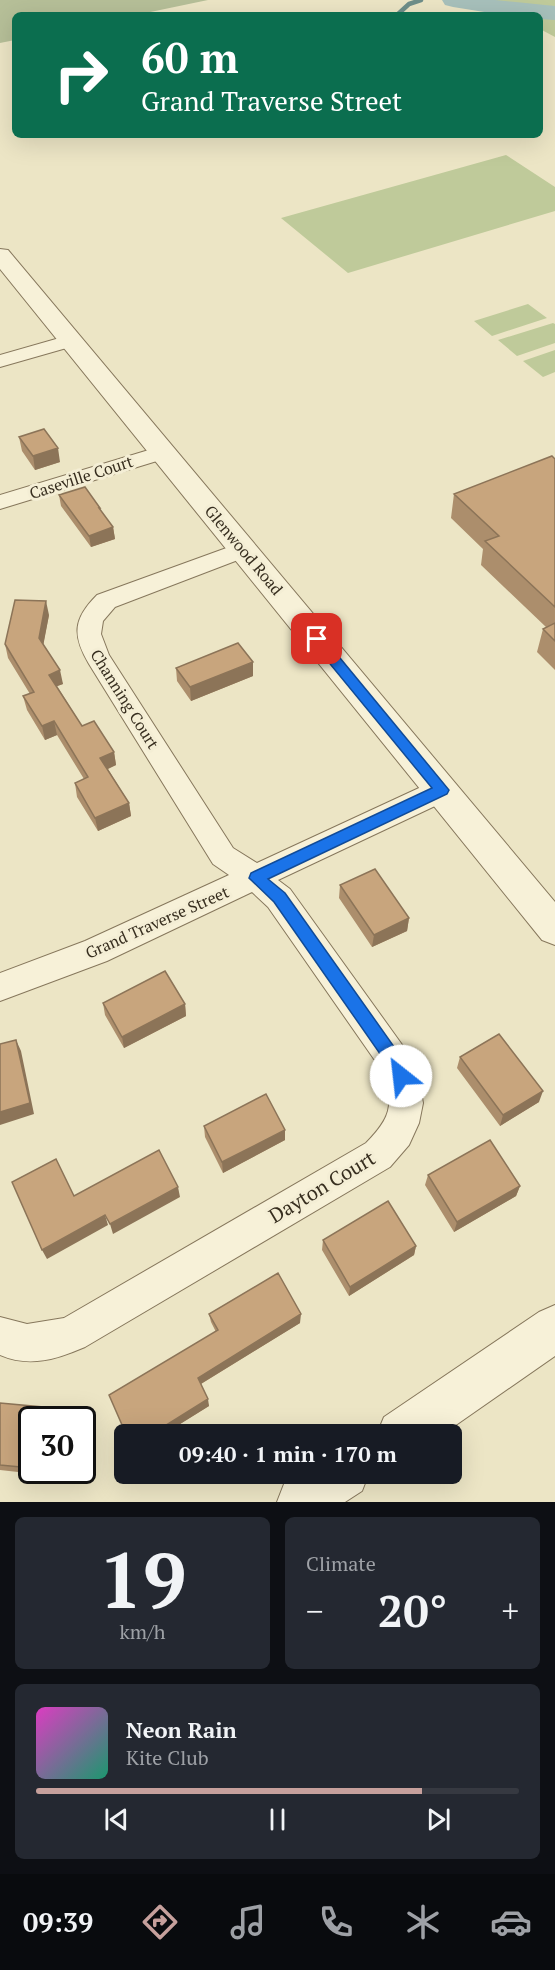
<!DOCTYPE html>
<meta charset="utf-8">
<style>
body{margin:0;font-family:"PT Serif",serif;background:#242831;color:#f1f3f6;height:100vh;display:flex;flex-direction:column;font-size:22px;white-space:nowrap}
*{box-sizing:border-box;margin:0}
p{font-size:20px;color:#9ea1a6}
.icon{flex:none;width:33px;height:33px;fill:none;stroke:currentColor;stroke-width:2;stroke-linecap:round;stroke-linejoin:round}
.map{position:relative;height:1502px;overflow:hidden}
.drawer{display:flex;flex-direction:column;gap:15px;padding:15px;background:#0d0f14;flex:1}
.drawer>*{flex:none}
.guide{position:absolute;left:12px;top:12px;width:531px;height:126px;border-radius:9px;box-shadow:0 6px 24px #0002;background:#0b6e4f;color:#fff;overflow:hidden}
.speed{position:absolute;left:18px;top:1406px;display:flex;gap:12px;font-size:30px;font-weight:700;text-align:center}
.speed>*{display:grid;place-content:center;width:78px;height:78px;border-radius:50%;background:#171b24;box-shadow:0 6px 24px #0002;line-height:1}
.speed .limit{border:3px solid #111;border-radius:9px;background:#fff;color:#111}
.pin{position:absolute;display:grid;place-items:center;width:51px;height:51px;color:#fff;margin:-26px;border-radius:12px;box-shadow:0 3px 9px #0006}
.me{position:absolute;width:66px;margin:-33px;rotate:331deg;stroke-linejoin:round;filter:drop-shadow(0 0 4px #0008)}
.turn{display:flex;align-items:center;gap:21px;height:126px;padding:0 30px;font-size:27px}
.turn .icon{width:78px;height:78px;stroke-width:2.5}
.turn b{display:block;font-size:42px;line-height:51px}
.big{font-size:45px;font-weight:700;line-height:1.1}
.drawer .widget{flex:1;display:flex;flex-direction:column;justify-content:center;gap:9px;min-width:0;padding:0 21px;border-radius:9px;background:#242831}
.drawer .dial{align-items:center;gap:0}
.dial b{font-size:78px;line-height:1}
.song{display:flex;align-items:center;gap:18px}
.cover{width:72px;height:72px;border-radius:9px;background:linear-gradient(135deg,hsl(310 70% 55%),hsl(160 70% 35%))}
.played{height:6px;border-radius:3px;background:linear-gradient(90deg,#c6a09c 80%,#363941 80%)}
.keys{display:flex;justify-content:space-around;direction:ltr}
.heat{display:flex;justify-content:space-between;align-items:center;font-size:33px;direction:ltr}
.drawer .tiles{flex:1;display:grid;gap:15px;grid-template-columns:1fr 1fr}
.widget:last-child{grid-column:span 2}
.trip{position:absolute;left:114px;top:1424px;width:348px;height:60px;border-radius:9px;background:#171b24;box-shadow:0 6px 24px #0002;font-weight:700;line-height:60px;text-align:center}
.tab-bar{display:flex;height:96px;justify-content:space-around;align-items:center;background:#090b0e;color:#9ea1a6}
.tab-bar .icon{width:42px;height:42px}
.tab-bar .active{color:#c6a09c}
.tab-bar b{font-size:27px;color:#f1f3f6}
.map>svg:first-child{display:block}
</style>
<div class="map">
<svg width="555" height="1502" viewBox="0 0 555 1502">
<rect width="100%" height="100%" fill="#ece5c5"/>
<path fill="#bfca9a" d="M 453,0 L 555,0 L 555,37 L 540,29 L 540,15 L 515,15 L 502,8 Z
M 506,155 L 555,187 L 555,211 L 348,273 L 281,218 Z
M 528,304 L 547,318 L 492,336 L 474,321 Z
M 553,323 L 555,324 L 555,343 L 517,356 L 498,340 Z
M 555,350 L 555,372 L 543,377 L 523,361 Z"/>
<path fill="#b6bf98" d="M 0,0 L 208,0 L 136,15 L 15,15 L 15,40 L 0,43 Z"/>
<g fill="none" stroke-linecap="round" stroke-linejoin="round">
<path stroke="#6e8e89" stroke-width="4.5" d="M 397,15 L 409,4 L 421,0"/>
<path fill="#a7c0bb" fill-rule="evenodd" d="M 442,0 L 495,0 L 555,6 L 555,20 L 540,19 L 540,15 L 503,15 L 453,7 L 445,5 Z"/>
<defs>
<path id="minor" d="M 70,335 L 77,337 L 80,341 L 77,345 L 0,367 L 0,355 Z
M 162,446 L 170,447 L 173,452 L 170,457 L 0,509 L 0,495 Z
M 243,542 L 251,545 L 255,550 L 251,555 L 115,607 L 103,621 L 101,634 L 109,655 L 233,848 L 257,863 L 432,782 L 442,779 L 452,782 L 456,790 L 452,798 L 278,880 L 290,889 L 408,1053 L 418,1078 L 423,1103 L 419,1123 L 409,1145 L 390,1167 L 85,1347 C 57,1359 30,1368 0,1355 L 0,1317 L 27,1324 L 64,1318 L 366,1143 C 390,1119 395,1105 383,1072 L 268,907 L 252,892 L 107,961 L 0,1001 L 0,973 L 85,941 L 229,875 L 213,864 L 89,664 C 72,635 73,619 97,595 Z"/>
<path id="tertiary" d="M 0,249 L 8,250 L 555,902 L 555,945 L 542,940 L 0,269 Z
M 555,1305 L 555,1356 L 443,1434 L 377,1434 L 384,1417 L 539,1312 Z
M 301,1473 L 369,1473 L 362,1491 L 345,1502 L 277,1502 L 284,1484 Z"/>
</defs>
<use href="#minor" stroke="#86775c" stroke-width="2"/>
<use href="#tertiary" stroke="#86775c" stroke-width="2"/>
<use href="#minor" fill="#f7f1d8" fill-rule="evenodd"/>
<use href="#tertiary" fill="#f7f1d8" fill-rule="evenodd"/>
</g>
<path fill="#ac8e6c" d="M 19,437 L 60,462 L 35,470 L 22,451 Z
M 555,459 L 555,670 L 537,652 L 543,629 L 546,627 L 481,565 L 483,549 L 451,518 L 454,494 Z
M 59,495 L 113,527 L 115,539 L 91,547 L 61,506 Z
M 49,615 L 43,645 L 63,684 L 57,686 L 82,726 L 114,752 L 116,765 L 108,769 L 129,803 L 131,816 L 98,831 L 77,797 L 75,783 L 84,779 L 57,735 L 45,740 L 27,710 L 23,696 L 30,694 L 8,658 L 5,644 Z
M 176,668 L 253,676 L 191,701 L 177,681 Z
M 340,885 L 409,918 L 407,931 L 372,947 L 339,898 Z
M 103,1003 L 185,1004 L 186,1016 L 124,1048 L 105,1015 Z
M 460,1057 L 539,1102 L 500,1126 L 457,1068 Z
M 204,1126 L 285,1140 L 223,1173 L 205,1137 Z
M 428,1175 L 520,1186 L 516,1196 L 454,1232 L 425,1185 Z
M 323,1240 L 416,1246 L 414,1255 L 349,1296 L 322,1250 Z
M 209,1314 L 300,1323 L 201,1384 L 209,1406 L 164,1434 L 126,1434 L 216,1332 L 211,1322 Z
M 0,1403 L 43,1407 L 47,1413 L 46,1419 L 32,1419 L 32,1470 L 37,1470 L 36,1474 L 0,1470 Z"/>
<path fill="#8c7458" d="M 58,448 L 60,462 L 35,470 L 33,456 Z
M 113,527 L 115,539 L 91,547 L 89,536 Z
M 46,601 L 49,615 L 42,652 L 39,638 Z
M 253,662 L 253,676 L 191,701 L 190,687 Z
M 60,670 L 63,684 L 52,688 L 49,675 Z
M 54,721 L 57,735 L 45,740 L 42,726 Z
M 114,752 L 116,765 L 103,771 L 100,758 Z
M 129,803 L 131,816 L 98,831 L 95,818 Z
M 409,918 L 407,931 L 372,947 L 374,935 Z
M 185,1004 L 186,1016 L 124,1048 L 122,1037 Z
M 16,1040 L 21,1051 L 34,1114 L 0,1125 L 0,1112 Z
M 543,1091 L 539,1102 L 500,1126 L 503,1115 Z
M 285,1130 L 285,1140 L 223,1173 L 222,1162 Z
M 520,1186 L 516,1196 L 454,1232 L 457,1222 Z
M 178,1187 L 180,1197 L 113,1234 L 110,1224 Z
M 105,1215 L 108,1225 L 47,1259 L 42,1250 Z
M 416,1246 L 414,1255 L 349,1296 L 350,1287 Z
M 301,1314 L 300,1323 L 199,1385 L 198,1378 Z
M 208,1399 L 209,1406 L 164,1434 L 152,1434 Z
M 43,1407 L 47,1413 L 46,1419 L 41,1419 Z"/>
<path fill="#c8a57d" stroke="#8c7458" stroke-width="1.5" d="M 44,429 L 58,448 L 33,456 L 19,437 Z
M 552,456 L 555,459 L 555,607 L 485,541 L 499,536 L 454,494 Z
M 85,487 L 100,508 L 99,508 L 113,527 L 89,536 L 59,495 Z
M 15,600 L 46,601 L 39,638 L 60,670 L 49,675 L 82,726 L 94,721 L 114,752 L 100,758 L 129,803 L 95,818 L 75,783 L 88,777 L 54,721 L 42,726 L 23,696 L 34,692 L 5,644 Z
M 555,623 L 555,641 L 543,629 Z
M 238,643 L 253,662 L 190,687 L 176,668 Z
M 375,869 L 409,918 L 374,935 L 340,885 Z
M 165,971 L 185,1004 L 122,1037 L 103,1003 Z
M 499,1034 L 543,1091 L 503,1115 L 460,1057 Z
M 16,1040 L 30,1103 L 0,1112 L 0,1044 Z
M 266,1094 L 285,1130 L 222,1162 L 204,1126 Z
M 490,1140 L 520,1186 L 457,1222 L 428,1175 Z
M 159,1150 L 178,1187 L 110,1224 L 105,1215 L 42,1250 L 12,1182 L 56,1159 L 74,1196 Z
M 388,1201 L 416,1246 L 350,1287 L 323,1240 Z
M 278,1273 L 301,1314 L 198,1378 L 208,1399 L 152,1434 L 126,1434 L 109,1395 L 218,1330 L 209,1314 Z
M 0,1403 L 43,1407 L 41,1419 L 32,1419 L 31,1468 L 0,1465 Z"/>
<path fill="#1a73e8" stroke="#114b97" stroke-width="1.5" d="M 317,634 L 321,635 L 449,790 L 447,794 L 268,879 L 285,893 L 402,1058 L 410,1076 L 407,1082 L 401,1084 L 395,1082 L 390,1068 L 274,902 L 249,878 L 251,873 L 432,788 L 312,642 L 311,639 Z"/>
<g text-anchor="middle" stroke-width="6" stroke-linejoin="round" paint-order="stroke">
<g font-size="16" fill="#372e1f" stroke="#f4eed5">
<text transform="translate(81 477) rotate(-18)" y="6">Caseville Court</text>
<text transform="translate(244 550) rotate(50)" y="6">Glenwood Road</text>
<text transform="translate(125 699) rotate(58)" y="6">Channing Court</text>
<text transform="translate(157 922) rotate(-24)" y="6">Grand Traverse Street</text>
</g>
<g font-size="20" fill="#372e1f" stroke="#f4eed5">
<text transform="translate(322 1187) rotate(-31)" y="7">Dayton Court</text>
</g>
</g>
</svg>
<div class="speed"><div class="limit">30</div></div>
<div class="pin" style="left:317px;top:639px;background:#d93025"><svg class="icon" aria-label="arrive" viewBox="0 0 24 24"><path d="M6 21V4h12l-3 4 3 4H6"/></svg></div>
<svg class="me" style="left:401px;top:1076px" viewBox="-20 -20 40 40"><circle r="19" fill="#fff"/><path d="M0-13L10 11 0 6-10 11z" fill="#1a73e8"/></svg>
<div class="trip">09:40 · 1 min · 170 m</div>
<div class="guide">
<div class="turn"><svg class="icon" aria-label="right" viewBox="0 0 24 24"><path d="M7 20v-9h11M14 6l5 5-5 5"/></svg><div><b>60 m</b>Grand Traverse Street</div></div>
</div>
</div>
<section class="drawer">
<div class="tiles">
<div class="widget dial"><b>19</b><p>km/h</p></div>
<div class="widget"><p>Climate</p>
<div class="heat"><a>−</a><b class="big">20°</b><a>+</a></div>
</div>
<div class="widget">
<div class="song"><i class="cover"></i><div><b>Neon Rain</b><p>Kite Club</p></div></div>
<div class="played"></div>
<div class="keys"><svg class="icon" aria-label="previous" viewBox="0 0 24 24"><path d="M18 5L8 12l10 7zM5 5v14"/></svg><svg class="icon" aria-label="pause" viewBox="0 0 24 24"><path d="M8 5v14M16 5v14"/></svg><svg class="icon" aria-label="next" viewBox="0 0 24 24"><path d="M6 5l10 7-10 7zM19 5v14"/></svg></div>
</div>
</div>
</section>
<nav class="tab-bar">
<b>09:39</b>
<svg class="icon active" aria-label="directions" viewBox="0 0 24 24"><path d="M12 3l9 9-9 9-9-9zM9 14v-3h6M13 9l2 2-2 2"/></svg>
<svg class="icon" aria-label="music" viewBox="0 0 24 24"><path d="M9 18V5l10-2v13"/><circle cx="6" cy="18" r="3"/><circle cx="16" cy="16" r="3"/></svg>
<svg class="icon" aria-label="phone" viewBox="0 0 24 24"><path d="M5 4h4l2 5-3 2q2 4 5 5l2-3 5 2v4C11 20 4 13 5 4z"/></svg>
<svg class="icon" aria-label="climate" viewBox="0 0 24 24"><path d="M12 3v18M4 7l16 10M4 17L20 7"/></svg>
<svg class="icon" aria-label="car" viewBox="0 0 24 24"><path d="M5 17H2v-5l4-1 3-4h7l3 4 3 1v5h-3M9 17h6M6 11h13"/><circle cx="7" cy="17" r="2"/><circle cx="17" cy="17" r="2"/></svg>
</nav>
